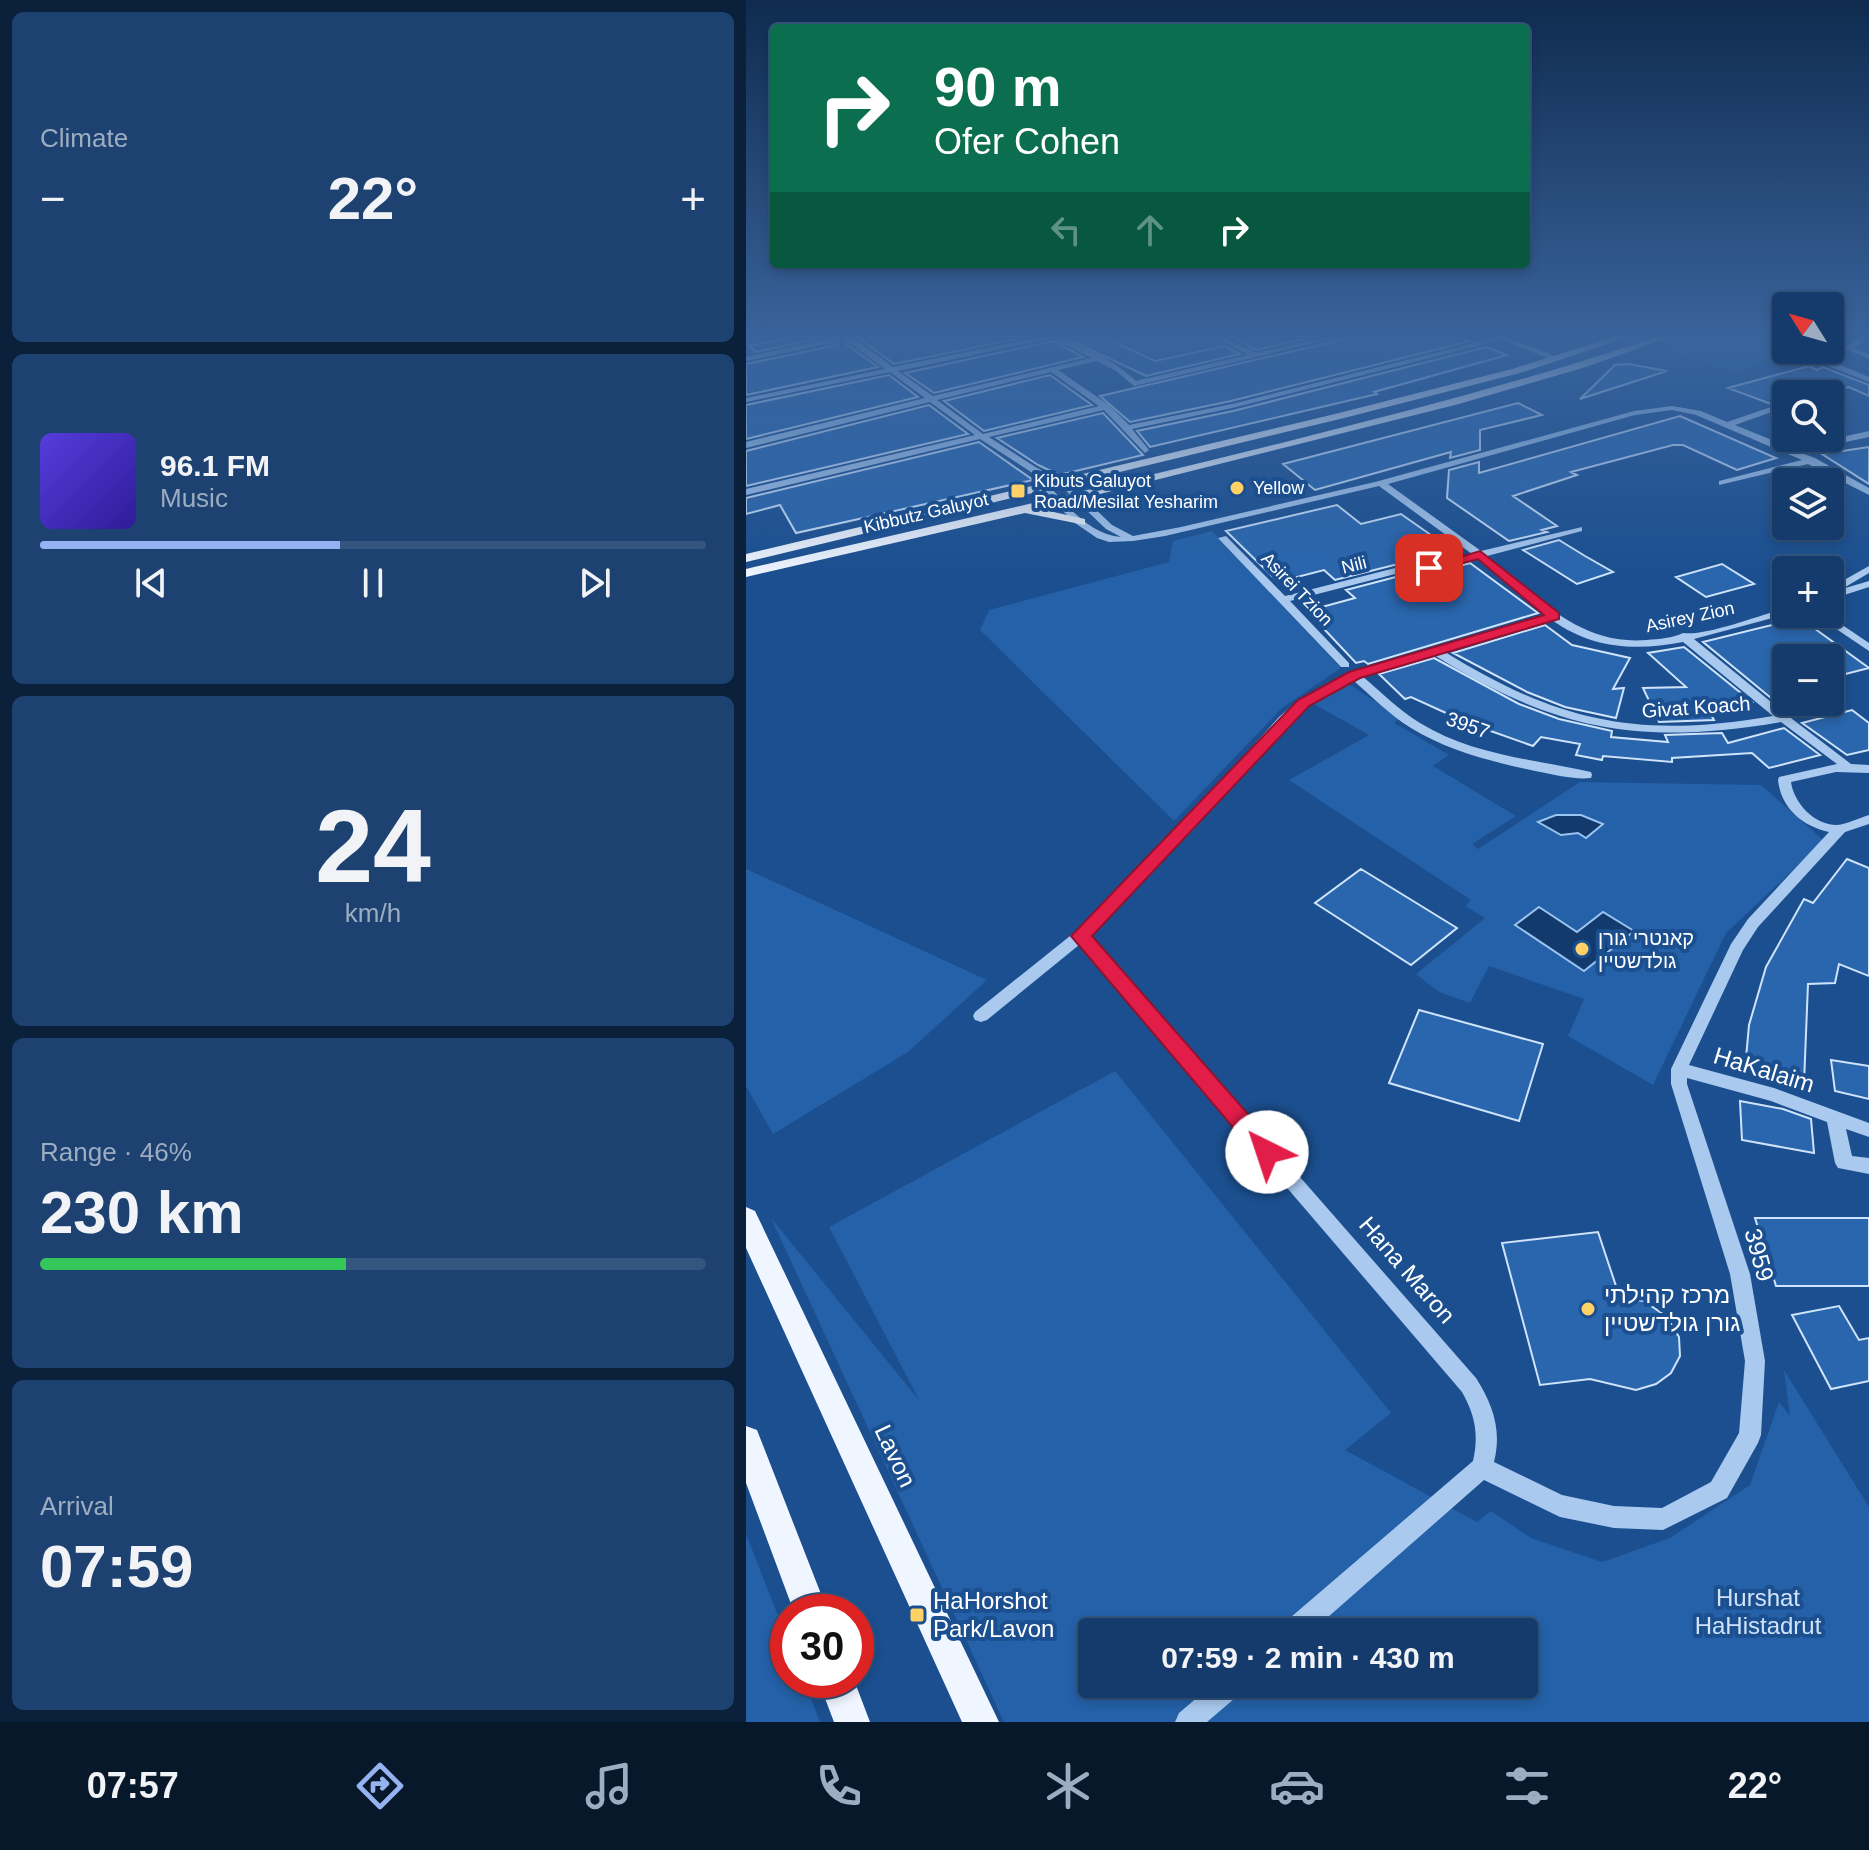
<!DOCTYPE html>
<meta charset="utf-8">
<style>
body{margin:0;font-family:Helvetica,Heebo,sans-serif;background:#1d4271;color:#f1f3f6;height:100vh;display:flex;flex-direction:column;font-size:30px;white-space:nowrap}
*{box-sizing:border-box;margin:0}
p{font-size:26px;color:#9dadc1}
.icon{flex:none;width:44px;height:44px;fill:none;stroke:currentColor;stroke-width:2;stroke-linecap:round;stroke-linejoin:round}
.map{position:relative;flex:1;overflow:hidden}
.details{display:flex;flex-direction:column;gap:12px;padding:12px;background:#0b203b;width:746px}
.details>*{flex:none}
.banner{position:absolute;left:24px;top:24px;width:760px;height:244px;border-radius:8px;box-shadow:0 4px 12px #0003,0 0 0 2px #33557e;background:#0b6e4f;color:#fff;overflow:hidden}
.needle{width:52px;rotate:307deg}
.controls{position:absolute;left:1026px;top:292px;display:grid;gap:16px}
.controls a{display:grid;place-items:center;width:72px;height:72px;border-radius:8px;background:#143b6b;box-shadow:0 4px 12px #0003,0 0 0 2px #33557e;font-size:40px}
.speed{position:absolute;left:24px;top:1594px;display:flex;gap:16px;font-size:40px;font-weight:700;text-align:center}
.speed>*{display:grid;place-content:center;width:104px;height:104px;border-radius:50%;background:#143b6b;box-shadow:0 4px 12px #0003,0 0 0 2px #33557e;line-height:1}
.speed .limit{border:12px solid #d22;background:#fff;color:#111}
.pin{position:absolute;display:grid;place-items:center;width:68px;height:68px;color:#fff;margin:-34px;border-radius:16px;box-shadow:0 4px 12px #0006}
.me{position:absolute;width:88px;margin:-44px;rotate:319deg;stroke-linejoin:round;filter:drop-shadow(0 0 6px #0008)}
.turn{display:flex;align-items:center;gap:28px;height:168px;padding:0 32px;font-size:36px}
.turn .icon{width:104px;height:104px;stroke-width:2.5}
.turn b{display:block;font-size:56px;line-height:68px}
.lanes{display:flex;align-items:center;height:76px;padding:0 32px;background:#0003;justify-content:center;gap:40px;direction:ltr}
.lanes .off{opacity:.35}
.big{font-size:60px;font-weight:800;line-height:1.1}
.details .widget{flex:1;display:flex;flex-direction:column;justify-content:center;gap:12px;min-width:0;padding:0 28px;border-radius:12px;background:#1d4271}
.details .dial{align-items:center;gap:0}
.dial b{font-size:104px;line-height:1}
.song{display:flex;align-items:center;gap:24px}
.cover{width:96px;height:96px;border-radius:12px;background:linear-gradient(135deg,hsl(250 70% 55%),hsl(250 70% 35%))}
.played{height:8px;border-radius:4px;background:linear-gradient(90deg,#95b2f1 45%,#33557e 45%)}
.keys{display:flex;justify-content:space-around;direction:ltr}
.heat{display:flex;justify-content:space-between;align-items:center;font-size:44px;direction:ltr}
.charge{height:12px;border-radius:6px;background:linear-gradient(90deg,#34c759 46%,#33557e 0)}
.trip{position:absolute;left:332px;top:1618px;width:460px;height:80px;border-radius:8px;background:#143b6b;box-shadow:0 4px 12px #0003,0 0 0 2px #33557e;font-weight:800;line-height:80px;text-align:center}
.menu{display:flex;height:128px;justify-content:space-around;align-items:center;background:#08182b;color:#9dadc1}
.menu .icon{width:56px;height:56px}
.menu .selected{color:#95b2f1}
.menu b{font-size:36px;color:#f1f3f6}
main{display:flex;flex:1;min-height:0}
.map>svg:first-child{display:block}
</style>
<main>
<section class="details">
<div class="widget"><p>Climate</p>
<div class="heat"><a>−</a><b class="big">22°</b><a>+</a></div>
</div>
<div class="widget">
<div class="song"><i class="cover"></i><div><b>96.1 FM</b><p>Music</p></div></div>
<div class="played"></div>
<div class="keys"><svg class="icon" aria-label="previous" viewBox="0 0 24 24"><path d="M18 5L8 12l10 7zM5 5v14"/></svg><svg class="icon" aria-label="pause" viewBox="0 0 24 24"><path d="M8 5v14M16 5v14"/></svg><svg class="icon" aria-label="next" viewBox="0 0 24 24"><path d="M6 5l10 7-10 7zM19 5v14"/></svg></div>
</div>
<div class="widget dial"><b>24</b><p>km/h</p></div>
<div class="widget"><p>Range · 46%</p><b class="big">230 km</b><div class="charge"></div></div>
<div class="widget"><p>Arrival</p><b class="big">07:59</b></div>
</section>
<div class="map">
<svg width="1123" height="1722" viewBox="0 0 1123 1722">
<rect width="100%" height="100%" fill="#1b4f8f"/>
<path fill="#2461a8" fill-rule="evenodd" d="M 432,336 L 458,336 L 474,344 L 412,359 L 369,337 Z
M 934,336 L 1040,336 L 1040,350 L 1047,350 L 992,373 L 906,346 Z
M 466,531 L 595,668 L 536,708 L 428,821 L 234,630 L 243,610 L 423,562 L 427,541 Z
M 603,684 L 654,718 L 648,723 L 703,755 L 687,766 L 770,816 L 726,844 L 732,849 L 834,782 L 1015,785 L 1078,841 L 980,933 L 907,1085 L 822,1036 L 838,999 L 743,966 L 724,1003 L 693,992 L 670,974 L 739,918 L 719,906 L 725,900 L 543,780 L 623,735 L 566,703 Z
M 0,869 L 241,980 L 162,1052 L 27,1134 L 0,1086 Z
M 369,1071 L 645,1413 L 599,1450 L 731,1522 L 745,1511 L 785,1538 L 856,1562 L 924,1538 L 1004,1485 L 1033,1402 L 1044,1416 L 1038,1370 L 1123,1507 L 1123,1722 L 258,1722 L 25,1218 L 173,1400 L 83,1227 ZM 346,1632 L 778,1632 L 778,1684 L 346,1684 Z
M 0,1534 L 42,1641 L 42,1680 L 58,1680 L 74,1722 L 0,1722 Z"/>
<path fill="#123a6d" stroke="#9cc4f0" stroke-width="2" d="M 810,815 L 835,815 L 857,824 L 840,838 L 832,833 L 815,835 L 792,822 Z
M 793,907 L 831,932 L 857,912 L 888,931 L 838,971 L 769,925 Z"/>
<path fill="#2a66ad" stroke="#cfe3fa" stroke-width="2" d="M 50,336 L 83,336 L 10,352 L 3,346 Z
M 88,336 L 100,336 L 100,344 L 132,367 L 0,395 L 0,364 L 91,345 L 93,342 Z
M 110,336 L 285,336 L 148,364 Z
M 316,336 L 356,336 L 409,361 L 478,346 L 494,354 L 400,376 Z
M 484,336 L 573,336 L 510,350 Z
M 601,336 L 710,336 L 724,341 L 485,401 L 384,422 L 354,396 L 599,339 Z
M 307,341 L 337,357 L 188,393 L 159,373 Z
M 740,347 L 761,355 L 628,392 L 631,394 L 404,447 L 391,431 L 487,411 Z
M 882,364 L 921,371 L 834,399 L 869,365 Z
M 1063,366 L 1071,370 L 1077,367 L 1123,385 L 1123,396 L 1103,387 L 1071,394 L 1040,380 L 1040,399 L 1025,404 L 982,388 Z
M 143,375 L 172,397 L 0,439 L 0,405 Z
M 304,375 L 346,405 L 238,431 L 198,401 Z
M 772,403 L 796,415 L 734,430 L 734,450 L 704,458 L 705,452 L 569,490 L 537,464 Z
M 183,405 L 222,434 L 0,486 L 0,451 Z
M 357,413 L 397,455 L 313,475 L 292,465 L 251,438 Z
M 934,416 L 1030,458 L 991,470 L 937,445 L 927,445 L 825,472 L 831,475 L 767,496 L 811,526 L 796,530 L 801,532 L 763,541 L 701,498 L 703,470 L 733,462 L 733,473 Z
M 233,442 L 287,480 L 50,533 L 34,505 L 0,514 L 0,498 Z
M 1123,447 L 1123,484 L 1076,454 L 1103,450 Z
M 591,505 L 615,524 L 655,514 L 712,554 L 683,562 L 664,561 L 589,580 L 578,570 L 532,582 L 480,531 Z
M 813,540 L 839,556 L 867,572 L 831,584 L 777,550 Z
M 724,563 L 792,613 L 622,664 L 618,661 L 610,663 L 561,611 L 609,598 L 600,590 L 665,573 L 684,574 Z
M 976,564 L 1008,584 L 960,597 L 930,577 Z
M 1054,618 L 1123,668 L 1084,678 L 1084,658 L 1040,658 L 1040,695 L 1025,698 L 957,642 Z
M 799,625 L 826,645 L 884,658 L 867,689 L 878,688 L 870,718 L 819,707 L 781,692 L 707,653 Z
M 938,647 L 1006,702 L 963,711 L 968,720 L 913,722 L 897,688 L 940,687 L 902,653 Z
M 688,658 L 773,704 L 813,719 L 866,731 L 865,737 L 922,742 L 919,735 L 976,733 L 982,743 L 1038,728 L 1074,755 L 1023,768 L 1006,753 L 926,758 L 926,762 L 857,756 L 856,760 L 830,755 L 834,744 L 795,737 L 787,746 L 722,723 L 665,697 L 659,699 L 633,674 Z
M 1106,710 L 1123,723 L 1123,750 L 1101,755 L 1056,723 Z
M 1101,859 L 1123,868 L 1123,976 L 1093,964 L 1089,983 L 1062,984 L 1058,1083 L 999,1069 L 1003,1025 L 1020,967 L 1058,899 L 1067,903 Z
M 615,869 L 711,928 L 665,965 L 569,903 Z
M 673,1010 L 797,1044 L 773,1121 L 643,1083 Z
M 1085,1060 L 1123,1066 L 1123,1099 L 1089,1091 Z
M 994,1101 L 1037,1109 L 1065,1119 L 1068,1153 L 996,1140 Z
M 1009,1218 L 1123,1218 L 1123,1286 L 1030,1286 Z
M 852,1232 L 874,1298 L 898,1301 L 921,1317 L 933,1337 L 934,1356 L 925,1373 L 910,1384 L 890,1390 L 844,1379 L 794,1385 L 756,1243 Z
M 1093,1306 L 1113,1340 L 1123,1338 L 1123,1381 L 1085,1389 L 1046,1315 Z"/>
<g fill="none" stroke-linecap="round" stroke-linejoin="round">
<path fill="#a9c9ee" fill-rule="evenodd" d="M 299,336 C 326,336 370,362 390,381 L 502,355 L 467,336 L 475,336 L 510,353 L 586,336 L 598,336 L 388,386 L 370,371 L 351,361 L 312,370 L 363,405 L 383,425 L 486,404 L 748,338 L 747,336 L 756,336 L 817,359 L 810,361 L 755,340 L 486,408 L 386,429 L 403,450 L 399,453 L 358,410 L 243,437 L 291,468 L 321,482 L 366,525 L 387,536 L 435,527 L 629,482 L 888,411 L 926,406 L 955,411 L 981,422 L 1040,402 L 1040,407 L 989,425 L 1046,448 L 1123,431 L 1123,437 L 1053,452 L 1069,458 L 1123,488 L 1123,495 L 1062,464 L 973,485 L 973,481 L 1056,460 L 950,415 L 926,410 L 889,415 L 642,484 L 735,551 L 836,527 L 836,531 L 741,556 C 791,596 832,646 901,640 C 913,639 927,638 937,633 C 961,636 1014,615 1040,608 L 1041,614 L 948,639 L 1041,715 L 1105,764 L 1123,765 L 1123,773 L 1090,772 L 1045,782 C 1048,803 1068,825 1091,825 C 1101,824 1113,818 1123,815 L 1123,824 L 1099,832 L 1012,927 L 997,950 L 943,1065 L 1028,1088 L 1123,1123 L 1123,1137 L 1100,1129 L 1106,1156 L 1123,1158 L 1123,1174 L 1092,1168 L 1089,1163 L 1081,1122 L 1025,1101 L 941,1078 L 941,1084 L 1004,1274 L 1019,1361 L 1015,1435 L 1012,1443 L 981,1498 L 917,1530 L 868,1528 L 814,1517 L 738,1480 L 565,1632 L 535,1632 L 538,1623 L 727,1461 C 733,1434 729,1415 716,1392 L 333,945 L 241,1020 L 235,1022 L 229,1020 L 227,1016 L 229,1012 L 329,932 L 437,824 L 533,717 L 553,700 L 604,673 L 799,615 L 732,558 L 683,571 L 665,570 L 544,601 L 603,663 L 603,667 L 595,667 L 472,538 L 480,536 L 539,596 L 665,564 L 683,565 L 726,554 L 633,486 L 419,536 L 387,541 L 363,542 L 351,538 L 329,523 L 307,501 L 285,472 L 234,439 L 0,495 L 0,489 L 229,435 L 184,402 L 0,448 L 0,442 L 179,398 L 144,372 L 0,402 L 0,398 L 139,369 L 102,342 L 102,338 L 108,338 L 147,367 ZM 307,338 L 345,358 L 187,396 L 152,371 ZM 305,372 L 353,406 L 237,434 L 191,400 ZM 297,478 L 315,486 L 360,529 L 375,537 C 343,535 316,501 297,478 ZM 806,620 C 846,649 890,651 937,642 L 1027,716 C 893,739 814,723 699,652 ZM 688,655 C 810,731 893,746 1035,722 L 1091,764 L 1033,777 L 1032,780 C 1035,808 1056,826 1083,832 L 1002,919 L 985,944 L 925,1069 L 925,1084 L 984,1274 L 999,1361 L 993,1433 L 965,1482 L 916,1508 L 868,1506 L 816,1495 L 748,1462 C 756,1430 747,1405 730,1378 L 343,936 L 447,830 L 541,723 L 561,706 L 607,680 C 626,697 644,715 665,728 C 702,751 747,762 789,771 C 806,774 827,780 845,778 L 846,775 L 845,772 C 786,759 726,755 674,723 C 653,710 635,692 616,676 Z
M 1116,336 L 1123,336 L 1123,338 L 1107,348 L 1123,354 L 1123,359 L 1097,348 Z
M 87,338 L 90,342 L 0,361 L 0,357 Z
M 1057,352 L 1063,352 L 1123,377 L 1123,382 L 1057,356 Z
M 1123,566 L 1123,573 L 1096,589 L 1123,581 L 1123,587 L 1092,597 L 1084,595 L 1084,588 Z
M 1068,614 L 1080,614 L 1123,643 L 1123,651 Z
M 467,1684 L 498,1684 L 495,1693 L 461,1722 L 429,1722 L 433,1713 Z"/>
<path fill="#f0f6ff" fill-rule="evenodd" d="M 871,336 L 886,336 L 774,373 L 594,419 L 0,562 L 0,554 L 589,414 L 766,369 Z
M 913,336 L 927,336 L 840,367 L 709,405 L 294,509 L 339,519 L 339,525 L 279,513 L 0,577 L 0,569 C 183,527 365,486 547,440 C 670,409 793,377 913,336 Z
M 0,1207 L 9,1211 L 253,1722 L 216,1722 L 0,1248 Z
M 0,1426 L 11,1430 L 82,1612 L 48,1612 L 0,1483 Z
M 72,1680 L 108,1680 L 124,1722 L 88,1722 Z"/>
</g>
<linearGradient id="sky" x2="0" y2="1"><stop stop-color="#0f2b4f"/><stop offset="0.58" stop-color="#39639b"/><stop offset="1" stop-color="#39639b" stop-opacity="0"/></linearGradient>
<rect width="1123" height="577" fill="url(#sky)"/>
<path fill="#e11d48" stroke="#92132f" stroke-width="2" d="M 734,551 L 813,613 L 813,619 L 614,678 L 563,706 L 346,936 L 529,1145 L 533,1152 L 529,1158 L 521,1161 L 513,1158 L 325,936 L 552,700 L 603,672 L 798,615 L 732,559 L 683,572 L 677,568 Z"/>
<g fill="#ffd166" stroke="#1b4f8f" stroke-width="3">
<circle cx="491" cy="488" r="8"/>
<rect x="264" y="483" width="16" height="16" rx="4"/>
<circle cx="836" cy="949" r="8"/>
<circle cx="842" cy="1309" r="8"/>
<rect x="163" y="1607" width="16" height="16" rx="4"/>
</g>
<g text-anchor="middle" stroke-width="8" stroke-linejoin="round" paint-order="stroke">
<g font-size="18" fill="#fff" stroke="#1b4f8f" text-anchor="start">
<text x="288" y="487">Kibuts Galuyot<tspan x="288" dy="21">Road/Mesilat Yesharim</tspan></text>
<text x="507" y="494">Yellow</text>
</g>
<g font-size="18" fill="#fff" stroke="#1b4f8f">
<text transform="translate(180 513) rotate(-13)" y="6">Kibbutz Galuyot</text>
<text transform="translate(608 565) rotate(-14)" y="6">Nili</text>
<text transform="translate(551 589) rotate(46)" y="6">Asirei Tzion</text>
<text transform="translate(944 617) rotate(-12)" y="6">Asirey Zion</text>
</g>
<g font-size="20" fill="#fff" stroke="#1b4f8f">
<text transform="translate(950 707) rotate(-4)" y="7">Givat Koach</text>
<text transform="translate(722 725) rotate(19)" y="7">3957</text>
</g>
<g font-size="20" fill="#fff" stroke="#1b4f8f" text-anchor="start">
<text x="852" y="945">קאנטרי גורן<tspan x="852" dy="23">גולדשטיין</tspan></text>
</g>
<g font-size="24" fill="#fff" stroke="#1b4f8f">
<text transform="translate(1018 1070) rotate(17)" y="8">HaKalaim</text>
<text transform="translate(1013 1255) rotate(75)" y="8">3959</text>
<text transform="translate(661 1270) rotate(49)" y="8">Hana Maron</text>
<text transform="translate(149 1456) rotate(65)" y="8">Lavon</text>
</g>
<g font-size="24" fill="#fff" stroke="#1b4f8f" text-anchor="start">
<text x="858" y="1303">מרכז קהילתי<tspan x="858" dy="28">גורן גולדשטיין</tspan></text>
<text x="187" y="1609">HaHorshot<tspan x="187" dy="28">Park/Lavon</tspan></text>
</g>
<g font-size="24" fill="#cfe3fa" stroke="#1b4f8f">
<text x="1012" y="1606">Hurshat<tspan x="1012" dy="28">HaHistadrut</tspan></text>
</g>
</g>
</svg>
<div class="controls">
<a><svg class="needle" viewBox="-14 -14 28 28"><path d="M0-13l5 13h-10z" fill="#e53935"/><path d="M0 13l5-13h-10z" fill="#9dadc1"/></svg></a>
<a><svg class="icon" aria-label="search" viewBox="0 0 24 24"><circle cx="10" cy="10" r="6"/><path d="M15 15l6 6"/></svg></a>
<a><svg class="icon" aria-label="layers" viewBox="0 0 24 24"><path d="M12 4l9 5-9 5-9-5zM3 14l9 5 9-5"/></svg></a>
<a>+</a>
<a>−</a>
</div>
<div class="speed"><div class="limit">30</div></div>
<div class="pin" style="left:683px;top:568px;background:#d93025"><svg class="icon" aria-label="arrive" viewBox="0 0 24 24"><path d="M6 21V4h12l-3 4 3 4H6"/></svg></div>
<svg class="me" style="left:521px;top:1152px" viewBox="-20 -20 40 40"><circle r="19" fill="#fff"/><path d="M0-13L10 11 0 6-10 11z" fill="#e11d48"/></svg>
<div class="trip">07:59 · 2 min · 430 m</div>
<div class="banner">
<div class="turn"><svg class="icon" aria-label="right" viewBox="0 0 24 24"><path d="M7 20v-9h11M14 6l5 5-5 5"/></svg><div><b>90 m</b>Ofer Cohen</div></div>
<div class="lanes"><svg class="icon off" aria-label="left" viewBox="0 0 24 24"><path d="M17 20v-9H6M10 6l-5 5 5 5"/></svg><svg class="icon off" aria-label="ahead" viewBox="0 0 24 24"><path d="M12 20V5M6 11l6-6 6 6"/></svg><svg class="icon" aria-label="right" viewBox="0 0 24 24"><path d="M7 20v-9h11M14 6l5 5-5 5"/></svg></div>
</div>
</div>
</main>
<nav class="menu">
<b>07:57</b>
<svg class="icon selected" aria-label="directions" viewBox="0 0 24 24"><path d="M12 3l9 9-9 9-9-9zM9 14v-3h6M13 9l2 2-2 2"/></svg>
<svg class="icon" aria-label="music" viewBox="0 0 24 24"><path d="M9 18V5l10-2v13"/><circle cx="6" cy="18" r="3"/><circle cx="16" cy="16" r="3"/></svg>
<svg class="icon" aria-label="phone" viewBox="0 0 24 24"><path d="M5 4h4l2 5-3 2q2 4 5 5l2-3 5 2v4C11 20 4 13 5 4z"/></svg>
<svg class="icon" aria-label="climate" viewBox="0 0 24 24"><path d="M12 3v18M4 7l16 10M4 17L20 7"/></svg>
<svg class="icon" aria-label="car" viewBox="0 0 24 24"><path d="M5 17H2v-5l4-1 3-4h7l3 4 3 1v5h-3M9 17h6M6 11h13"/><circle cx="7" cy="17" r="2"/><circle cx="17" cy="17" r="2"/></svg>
<svg class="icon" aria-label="filters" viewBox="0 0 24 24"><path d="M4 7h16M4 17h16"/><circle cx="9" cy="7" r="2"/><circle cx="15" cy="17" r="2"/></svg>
<b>22°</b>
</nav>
